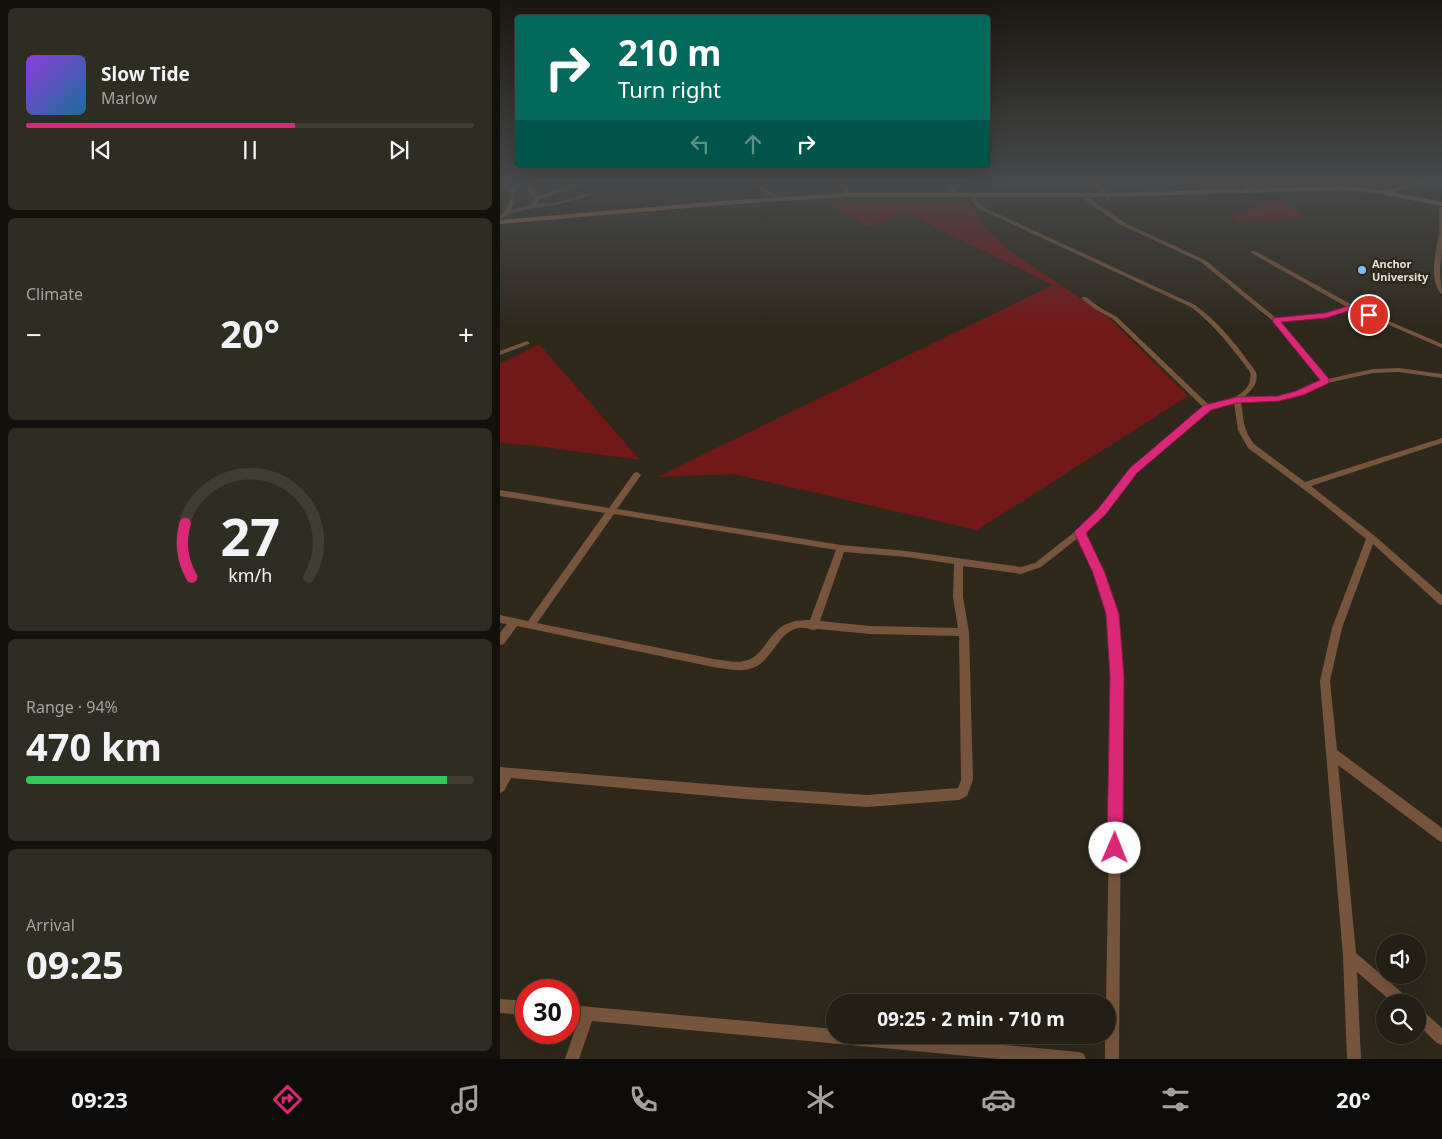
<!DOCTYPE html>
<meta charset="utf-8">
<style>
body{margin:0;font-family:"Noto Sans",sans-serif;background:#2f2c22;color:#f1f3f6;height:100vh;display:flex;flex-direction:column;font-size:19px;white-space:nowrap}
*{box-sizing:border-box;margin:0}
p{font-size:16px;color:#a3a2a0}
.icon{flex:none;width:28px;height:28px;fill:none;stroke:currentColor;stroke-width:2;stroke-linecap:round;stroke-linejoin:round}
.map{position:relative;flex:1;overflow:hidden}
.sheet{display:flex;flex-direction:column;gap:8px;padding:8px;background:#13110c;width:500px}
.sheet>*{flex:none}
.hud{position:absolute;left:15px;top:15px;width:475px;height:152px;border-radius:5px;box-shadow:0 5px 20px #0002,0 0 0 1px #403d34;background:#00695c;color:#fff;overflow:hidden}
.fabs{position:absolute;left:876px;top:934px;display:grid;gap:10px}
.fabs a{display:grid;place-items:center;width:50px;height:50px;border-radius:50%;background:#231f15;box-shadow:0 5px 20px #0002,0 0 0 1px #403d34;font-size:25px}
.speed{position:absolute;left:15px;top:979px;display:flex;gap:10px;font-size:25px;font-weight:700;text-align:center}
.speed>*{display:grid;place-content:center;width:65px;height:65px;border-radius:50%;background:#231f15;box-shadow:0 5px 20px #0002,0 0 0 1px #403d34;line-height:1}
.speed .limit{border:8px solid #d22;background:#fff;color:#111}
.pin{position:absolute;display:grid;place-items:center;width:42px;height:42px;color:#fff;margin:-21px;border:2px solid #fff;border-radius:50%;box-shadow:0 1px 5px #0007}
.me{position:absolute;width:55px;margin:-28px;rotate:1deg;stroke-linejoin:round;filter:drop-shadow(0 0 4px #0008)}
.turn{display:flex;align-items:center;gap:18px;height:105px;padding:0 20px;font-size:22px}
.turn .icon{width:65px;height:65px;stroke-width:2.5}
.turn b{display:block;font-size:35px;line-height:42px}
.lanes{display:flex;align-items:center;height:48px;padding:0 20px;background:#0003;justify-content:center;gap:25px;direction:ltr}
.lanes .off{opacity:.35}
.big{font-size:38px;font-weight:700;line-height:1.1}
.sheet .card{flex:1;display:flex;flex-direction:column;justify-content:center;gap:8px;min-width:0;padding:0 18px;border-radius:8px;background:#2f2c22}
.sheet .dial{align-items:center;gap:0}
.dial svg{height:130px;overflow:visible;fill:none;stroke:#403d34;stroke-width:7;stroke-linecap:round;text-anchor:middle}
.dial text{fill:#f1f3f6;stroke:none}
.song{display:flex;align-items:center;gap:15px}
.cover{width:60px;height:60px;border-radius:8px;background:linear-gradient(135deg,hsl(270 70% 55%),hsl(200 70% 35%))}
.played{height:5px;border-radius:2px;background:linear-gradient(90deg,#db2777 60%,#403d34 60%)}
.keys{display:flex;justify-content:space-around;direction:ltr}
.heat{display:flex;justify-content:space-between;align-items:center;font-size:28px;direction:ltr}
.charge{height:8px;border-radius:4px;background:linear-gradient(90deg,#34c759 94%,#403d34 0)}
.trip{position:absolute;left:326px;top:994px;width:290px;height:50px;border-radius:25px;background:#231f15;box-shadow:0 5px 20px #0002,0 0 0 1px #403d34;font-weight:700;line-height:50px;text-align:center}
.tabs{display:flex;height:80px;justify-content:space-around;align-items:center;background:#0e0c08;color:#a3a2a0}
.tabs .icon{width:35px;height:35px}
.tabs .active{color:#db2777}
.tabs b{font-size:22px;color:#f1f3f6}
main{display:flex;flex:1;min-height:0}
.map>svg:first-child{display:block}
</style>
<main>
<section class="sheet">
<div class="card">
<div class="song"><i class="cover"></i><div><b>Slow Tide</b><p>Marlow</p></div></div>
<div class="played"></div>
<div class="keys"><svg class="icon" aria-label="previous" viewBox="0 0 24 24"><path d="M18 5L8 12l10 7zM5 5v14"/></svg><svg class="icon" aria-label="pause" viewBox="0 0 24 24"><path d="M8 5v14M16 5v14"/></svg><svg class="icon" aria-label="next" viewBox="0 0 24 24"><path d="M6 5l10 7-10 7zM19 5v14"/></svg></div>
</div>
<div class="card"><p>Climate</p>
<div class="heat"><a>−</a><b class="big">20°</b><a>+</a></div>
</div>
<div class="card dial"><svg viewBox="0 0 100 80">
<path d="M14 69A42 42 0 1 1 86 69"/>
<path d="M14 69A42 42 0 0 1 10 36" stroke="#db2777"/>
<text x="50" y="56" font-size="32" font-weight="700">27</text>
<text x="50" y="72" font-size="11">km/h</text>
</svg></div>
<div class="card"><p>Range · 94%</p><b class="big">470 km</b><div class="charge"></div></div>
<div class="card"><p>Arrival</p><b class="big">09:25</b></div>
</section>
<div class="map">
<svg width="942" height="1059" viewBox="0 0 942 1059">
<rect width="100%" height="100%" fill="#2f291c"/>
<path fill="#701918" d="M 783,200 L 805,218 L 737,223 L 729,212 L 762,209 L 756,202 Z
M 321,202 L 470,203 L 485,227 L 511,252 L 608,317 L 688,396 L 477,530 L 234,474 L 157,477 L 553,285 L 406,213 L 368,227 Z
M 39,344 L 140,460 L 37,446 L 0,443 L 0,364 Z"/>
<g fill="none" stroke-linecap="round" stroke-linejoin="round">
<path fill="#76553c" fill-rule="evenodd" d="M 26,180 L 30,180 L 28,184 L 38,196 L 90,180 L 97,180 L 39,199 L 37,204 L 57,202 L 89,193 L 91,193 L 91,195 L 57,205 L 33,208 L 8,214 L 0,220 L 0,215 C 12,205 9,201 10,188 L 14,189 L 16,202 L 10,210 L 31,205 L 34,198 L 24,184 Z
M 240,180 L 255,182 L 282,199 L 277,200 L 251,184 Z
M 332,180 L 337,180 L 350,189 L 348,196 L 344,196 L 345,190 Z
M 445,180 L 449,180 L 458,195 L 458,196 L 454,196 Z
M 591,180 L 596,180 L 611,198 L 611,200 L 607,200 Z
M 738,180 L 743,180 L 754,190 L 754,192 L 750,192 Z
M 840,180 L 844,180 L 847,189 L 843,189 Z
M 897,180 L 903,180 L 908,184 L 904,185 Z
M 471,198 L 475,198 L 481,206 L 695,305 C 720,323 738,347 756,372 C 759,383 752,390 744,397 L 779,396 L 798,391 L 822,380 L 773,321 L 701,262 L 621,225 L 585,200 L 585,198 L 589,198 L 625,223 L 705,260 L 776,318 L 825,313 L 847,307 L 751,253 L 751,251 L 755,251 L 854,306 L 942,344 L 942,348 L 940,347 L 852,309 L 826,317 L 780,321 L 828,379 L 873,369 L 899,368 L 942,374 L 942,378 L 899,372 L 873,373 L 828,383 L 803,395 L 779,400 L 741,402 L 744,424 L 748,435 L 754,444 L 805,482 L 942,438 L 942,443 L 811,486 L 876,537 L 942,595 L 942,605 L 939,604 L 873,544 L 842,628 L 830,681 L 837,750 L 942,828 L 942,842 L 938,840 L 838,765 L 856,953 L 907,997 L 909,1002 L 892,1002 L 857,972 L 861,1059 L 847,1059 L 843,956 L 820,681 L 832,628 L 866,539 L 822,503 L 748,448 L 738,430 L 734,403 L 711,410 L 637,472 L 605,514 L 585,533 L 604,573 L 618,614 L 622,676 L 619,1059 L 605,1059 L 605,1035 L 608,1035 L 608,1002 L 606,1002 L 612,676 L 608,614 L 594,573 L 578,538 L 541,567 L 521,574 L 463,566 L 463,597 L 469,632 L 473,780 L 467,796 L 459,800 L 367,807 L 245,799 L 11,778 L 4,791 L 0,793 L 0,767 L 245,787 L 367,795 L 458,788 L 461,780 L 459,636 L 370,634 L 318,629 L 313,630 C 282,618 277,656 255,667 C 242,673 227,669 213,667 L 17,626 L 4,644 L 0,645 L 0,633 L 7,624 L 0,623 L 0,615 L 28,621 L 105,513 L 0,496 L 0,490 L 109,508 L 134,473 L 137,472 L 141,475 L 117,509 L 341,545 L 407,551 L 521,567 L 535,563 L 577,530 L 599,510 L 631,468 L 704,408 L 613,319 L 595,309 L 582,299 L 582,297 L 586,297 L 599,307 L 617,317 L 709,405 C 726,401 754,395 750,372 C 732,348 715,325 691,307 L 477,208 L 470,199 ZM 114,514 L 336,550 L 310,620 C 284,620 277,628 263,648 C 259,653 254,658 248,660 C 238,664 224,660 213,659 L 37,623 ZM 344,552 L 407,557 L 454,564 L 453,597 L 458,628 L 370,626 L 320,621 Z
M 939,207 L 942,207 L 942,249 L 940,271 L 942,294 L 940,293 C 928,274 937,251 939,231 C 940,223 938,214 939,207 Z
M 27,341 L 30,343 L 29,344 L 0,355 L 0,351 Z
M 0,999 L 26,1001 L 26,1015 L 0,1013 Z
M 69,1005 L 335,1029 L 335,1035 L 397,1035 L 579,1052 L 584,1054 L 586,1059 L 500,1059 L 92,1021 L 79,1059 L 65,1059 L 78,1020 L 69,1019 Z
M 918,1009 L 923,1011 L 942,1028 L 942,1045 L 937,1043 L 918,1025 Z"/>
<path fill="#a06c44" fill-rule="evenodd" d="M 927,180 L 940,180 L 892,192 L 942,202 L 942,206 L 875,193 L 845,190 L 607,197 L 346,197 L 222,205 L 0,224 L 0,220 L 222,201 L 346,193 L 607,193 L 845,186 L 884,191 Z"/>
</g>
<linearGradient id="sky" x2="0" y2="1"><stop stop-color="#1a170f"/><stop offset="0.55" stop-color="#47494b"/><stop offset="1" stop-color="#47494b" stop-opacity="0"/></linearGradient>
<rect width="942" height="328" fill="url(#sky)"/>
<path fill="#db2777" stroke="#8e194d" d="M 852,305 L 873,315 L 869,317 L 851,310 L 826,318 L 781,322 L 829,379 L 829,383 L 803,395 L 779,401 L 737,403 L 711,410 L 637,473 L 606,514 L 586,533 L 605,573 L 619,614 L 624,676 L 623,848 L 621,853 L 615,856 L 609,853 L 607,848 L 610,676 L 606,614 L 593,573 L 574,532 L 598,509 L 630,468 L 704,405 L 737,397 L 778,396 L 796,391 L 820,380 L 773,322 L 773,318 L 825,313 Z"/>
<circle fill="#7abff8" stroke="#2f291c" stroke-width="2" cx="862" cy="270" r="5"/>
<g text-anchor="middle" stroke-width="5" stroke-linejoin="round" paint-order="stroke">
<g font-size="11" font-weight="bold" fill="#e3e0d8" stroke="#2f291c" text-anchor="start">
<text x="872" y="268">Anchor<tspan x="872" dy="13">University</tspan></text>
</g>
</g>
</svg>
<div class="fabs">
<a><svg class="icon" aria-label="sound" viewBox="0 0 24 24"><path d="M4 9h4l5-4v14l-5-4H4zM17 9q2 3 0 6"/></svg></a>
<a><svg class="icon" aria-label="search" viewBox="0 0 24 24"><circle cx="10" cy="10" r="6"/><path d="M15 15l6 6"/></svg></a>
</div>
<div class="speed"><div class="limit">30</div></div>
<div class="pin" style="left:869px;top:315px;background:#d93025"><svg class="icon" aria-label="arrive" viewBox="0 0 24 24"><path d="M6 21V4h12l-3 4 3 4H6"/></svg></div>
<svg class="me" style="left:615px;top:848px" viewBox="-20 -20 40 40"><circle r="19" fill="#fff"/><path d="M0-13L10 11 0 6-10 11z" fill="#db2777"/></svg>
<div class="trip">09:25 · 2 min · 710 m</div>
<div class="hud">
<div class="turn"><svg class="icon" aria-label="right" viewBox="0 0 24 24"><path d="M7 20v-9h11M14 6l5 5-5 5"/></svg><div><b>210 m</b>Turn right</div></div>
<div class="lanes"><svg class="icon off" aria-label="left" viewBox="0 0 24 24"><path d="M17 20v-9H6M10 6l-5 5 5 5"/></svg><svg class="icon off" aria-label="ahead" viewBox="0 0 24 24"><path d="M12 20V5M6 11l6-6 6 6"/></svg><svg class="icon" aria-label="right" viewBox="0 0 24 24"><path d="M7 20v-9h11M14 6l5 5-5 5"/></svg></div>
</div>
</div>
</main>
<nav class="tabs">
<b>09:23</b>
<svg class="icon active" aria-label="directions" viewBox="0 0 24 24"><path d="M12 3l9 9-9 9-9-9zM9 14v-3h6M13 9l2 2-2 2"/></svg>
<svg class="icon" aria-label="music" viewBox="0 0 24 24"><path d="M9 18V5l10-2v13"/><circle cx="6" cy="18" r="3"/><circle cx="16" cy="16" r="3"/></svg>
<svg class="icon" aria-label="phone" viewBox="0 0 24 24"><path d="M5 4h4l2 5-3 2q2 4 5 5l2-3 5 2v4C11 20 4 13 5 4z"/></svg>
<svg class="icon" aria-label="climate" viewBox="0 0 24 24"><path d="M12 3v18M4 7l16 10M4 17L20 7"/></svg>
<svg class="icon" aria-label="car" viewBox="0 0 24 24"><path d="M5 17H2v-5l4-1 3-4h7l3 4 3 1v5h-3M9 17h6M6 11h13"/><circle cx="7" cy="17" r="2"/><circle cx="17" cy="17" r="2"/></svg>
<svg class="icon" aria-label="filters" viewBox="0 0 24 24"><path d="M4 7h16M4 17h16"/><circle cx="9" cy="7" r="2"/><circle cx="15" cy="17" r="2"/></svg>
<b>20°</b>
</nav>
